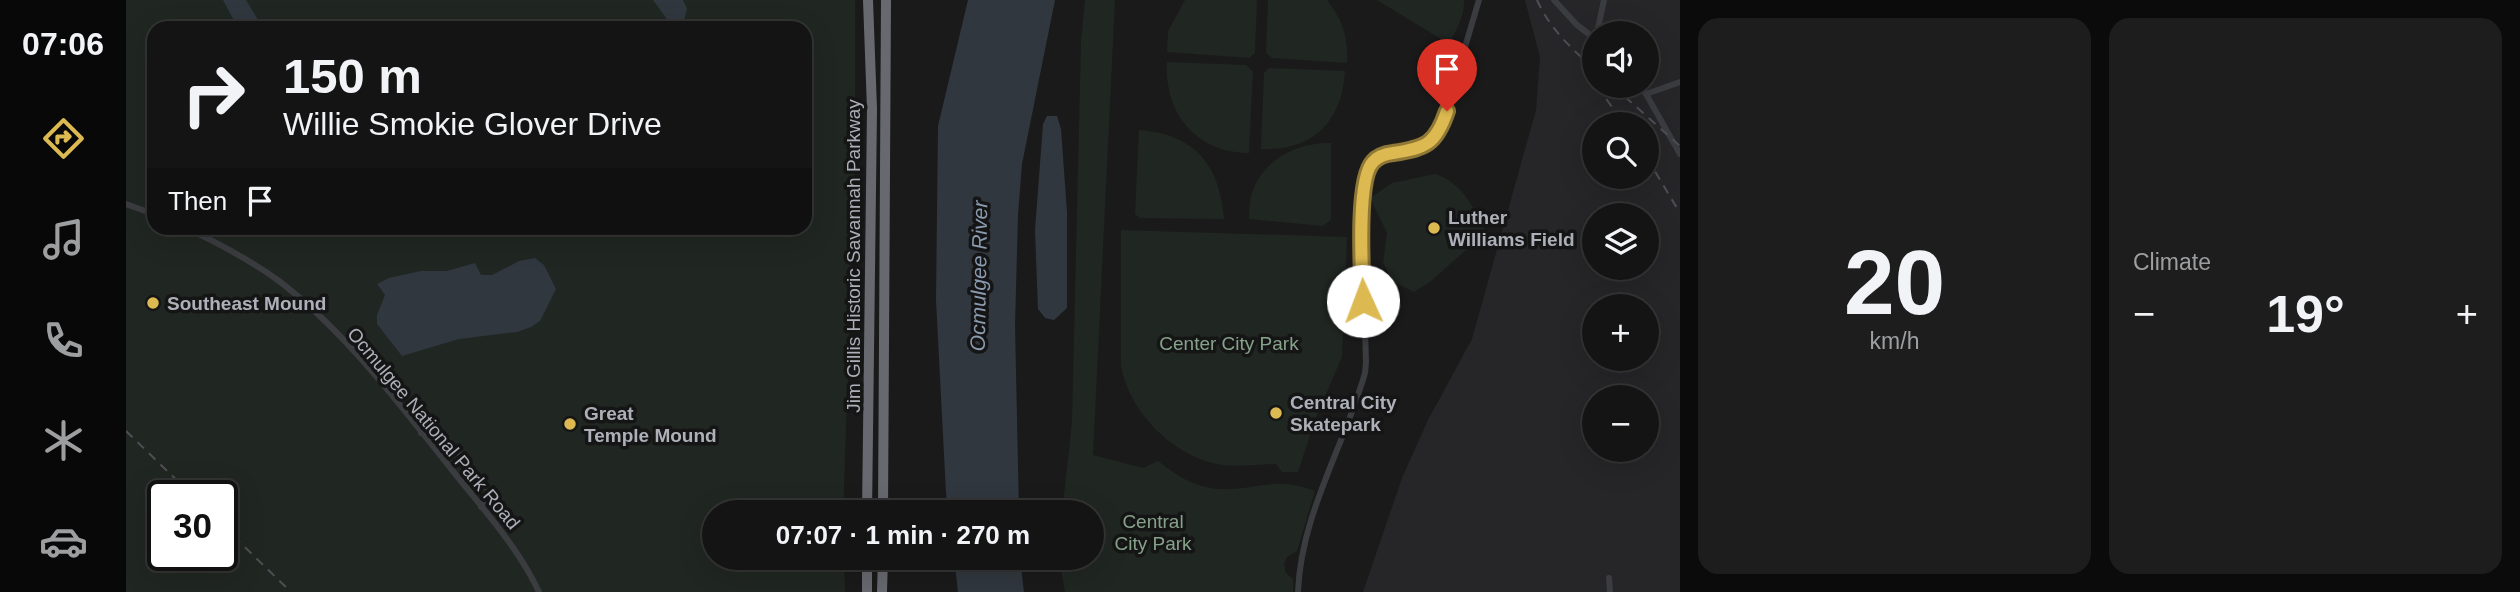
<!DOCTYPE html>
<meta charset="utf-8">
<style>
body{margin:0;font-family:Helvetica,sans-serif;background:#1d1d1d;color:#f1f3f6;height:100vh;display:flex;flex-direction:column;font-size:26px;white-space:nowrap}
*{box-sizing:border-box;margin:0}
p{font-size:23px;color:#9d9ea0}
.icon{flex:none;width:38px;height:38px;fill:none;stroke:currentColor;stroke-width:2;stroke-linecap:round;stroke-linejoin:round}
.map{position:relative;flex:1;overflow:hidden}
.details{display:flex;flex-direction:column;gap:18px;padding:18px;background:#0b0b0b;width:840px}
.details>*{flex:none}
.hud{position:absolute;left:21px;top:21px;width:665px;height:214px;border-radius:21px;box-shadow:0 7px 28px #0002,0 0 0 2px #333334;background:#141414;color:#f1f3f6;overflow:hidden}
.buttons{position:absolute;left:1456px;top:21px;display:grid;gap:14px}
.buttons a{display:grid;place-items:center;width:77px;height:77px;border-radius:50%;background:#141414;box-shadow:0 7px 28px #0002,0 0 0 2px #333334;font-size:35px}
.speed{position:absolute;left:21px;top:480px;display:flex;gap:14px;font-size:35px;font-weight:700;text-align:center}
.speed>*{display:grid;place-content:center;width:91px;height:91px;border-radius:50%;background:#141414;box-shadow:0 7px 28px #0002,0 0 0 2px #333334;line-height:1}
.speed .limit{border:4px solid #111;border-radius:10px;background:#fff;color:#111}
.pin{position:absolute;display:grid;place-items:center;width:60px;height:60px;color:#fff;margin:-72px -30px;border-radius:50% 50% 50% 0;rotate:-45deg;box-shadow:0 0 7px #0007}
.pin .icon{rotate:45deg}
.me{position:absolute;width:77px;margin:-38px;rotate:358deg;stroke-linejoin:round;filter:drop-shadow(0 0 5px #0008)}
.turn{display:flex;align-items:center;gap:24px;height:147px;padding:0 21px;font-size:32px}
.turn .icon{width:91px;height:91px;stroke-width:2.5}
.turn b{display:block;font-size:49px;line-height:60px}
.then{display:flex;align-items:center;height:66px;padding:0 21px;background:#0003;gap:14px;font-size:26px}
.big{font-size:52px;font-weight:700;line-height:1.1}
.details .widget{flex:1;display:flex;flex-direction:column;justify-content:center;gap:10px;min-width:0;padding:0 24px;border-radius:21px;background:#1d1d1d}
.details .dial{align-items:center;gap:0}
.dial b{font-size:91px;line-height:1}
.heat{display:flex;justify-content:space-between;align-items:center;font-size:38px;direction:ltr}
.details .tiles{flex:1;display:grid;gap:18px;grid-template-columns:repeat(2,1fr)}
.trip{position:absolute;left:576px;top:500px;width:402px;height:70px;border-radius:35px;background:#141414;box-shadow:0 7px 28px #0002,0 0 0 2px #333334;font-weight:700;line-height:70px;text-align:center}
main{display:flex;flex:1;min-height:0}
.tabs{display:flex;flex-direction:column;width:126px;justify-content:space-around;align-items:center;background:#080808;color:#9d9ea0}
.tabs .icon{width:49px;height:49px}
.tabs .selected{color:#dcb951}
.tabs b{font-size:32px;color:#f1f3f6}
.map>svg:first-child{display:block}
</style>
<main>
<nav class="tabs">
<b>07:06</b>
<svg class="icon selected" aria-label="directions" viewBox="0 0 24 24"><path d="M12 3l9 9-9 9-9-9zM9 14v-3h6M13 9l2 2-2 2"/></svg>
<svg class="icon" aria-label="music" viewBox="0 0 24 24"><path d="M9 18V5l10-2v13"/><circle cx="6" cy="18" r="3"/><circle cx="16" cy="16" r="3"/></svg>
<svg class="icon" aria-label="phone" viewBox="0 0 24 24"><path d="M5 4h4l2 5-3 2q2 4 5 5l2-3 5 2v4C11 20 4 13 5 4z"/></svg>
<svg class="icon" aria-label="climate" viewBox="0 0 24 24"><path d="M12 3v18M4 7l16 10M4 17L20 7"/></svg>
<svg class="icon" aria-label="car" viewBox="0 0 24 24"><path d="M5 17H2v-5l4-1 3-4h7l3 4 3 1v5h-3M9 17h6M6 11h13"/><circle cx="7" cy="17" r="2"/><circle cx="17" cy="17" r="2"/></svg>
</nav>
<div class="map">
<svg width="1554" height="592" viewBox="0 0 1554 592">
<rect width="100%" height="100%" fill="#1a1a1b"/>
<path fill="#262628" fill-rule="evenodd" d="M 1399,0 L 1554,0 L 1554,592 L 1237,592 L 1276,478 L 1302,420 L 1346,339 L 1410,110 L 1414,57 ZM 1468,33 L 1521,33 L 1521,86 L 1468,86 ZM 1468,124 L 1521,124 L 1521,177 L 1468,177 ZM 1468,215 L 1521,215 L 1521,268 L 1468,268 ZM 1468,306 L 1521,306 L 1521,359 L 1468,359 ZM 1468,397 L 1521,397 L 1521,450 L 1468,450 Z"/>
<path fill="#202622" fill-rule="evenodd" d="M 0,0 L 729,0 L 729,174 L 717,513 L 588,513 L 588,558 L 718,558 L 719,592 L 0,592 ZM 28,28 L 679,28 L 679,228 L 28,228 ZM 37,495 L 96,495 L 96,555 L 37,555 Z
M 959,0 L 989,0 L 967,455 L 1017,468 L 1032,461 C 1047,472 1061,483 1080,487 C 1119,496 1146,473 1189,491 L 1171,551 L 1161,557 L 1158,564 L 1160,573 L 1167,579 L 1167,592 L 939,592 L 933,558 L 966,558 L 966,513 L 936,513 L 946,423 L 955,42 Z
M 1059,0 L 1131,0 L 1129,53 L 1123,58 L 1041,52 L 1042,31 Z
M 1142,0 L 1201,0 C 1216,19 1223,38 1221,63 L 1146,58 L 1140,53 Z
M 1251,0 L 1338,0 C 1339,16 1330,30 1323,44 Z
M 1041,62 L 1120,65 L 1127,72 L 1123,153 C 1071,153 1038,114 1041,62 Z
M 1143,68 L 1219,71 C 1216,122 1187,151 1135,149 L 1138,73 Z
M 1013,130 C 1069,134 1094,165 1098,219 L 1014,218 L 1009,214 Z
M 1205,143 L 1205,220 L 1197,226 L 1123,219 C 1123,212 1123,204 1125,197 C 1134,161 1170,142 1205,143 Z
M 1309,174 C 1337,182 1353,215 1363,240 L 1350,241 L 1305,281 L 1288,292 L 1267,282 L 1257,263 L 1261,233 L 1244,198 L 1266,183 Z
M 995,230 L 1221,237 L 1216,357 L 1190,417 L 1172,472 L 1156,472 L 1150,464 C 1131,464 1109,468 1090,464 C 1045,454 1003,411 995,366 Z"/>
<path fill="#31373e" d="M 97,0 L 120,0 L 137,28 L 112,28 Z
M 527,0 L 557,0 L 561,9 L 556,28 L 548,28 L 548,23 L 543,22 Z
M 842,0 L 929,0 L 896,164 L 892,215 L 889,325 L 893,513 L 822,513 L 820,493 L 810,300 L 812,126 Z
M 921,116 L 931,116 L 935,129 L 941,212 L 941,308 L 928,320 L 919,318 L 912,309 L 909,230 L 917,124 Z
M 409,258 L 418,265 L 430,289 L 414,321 L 405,327 L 391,332 L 333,339 L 276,356 L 251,324 L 251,315 L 259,295 L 251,284 L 263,278 L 295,271 L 321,271 L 349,263 L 355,275 L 366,275 L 393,261 Z
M 828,558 L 894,558 L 898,592 L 832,592 Z"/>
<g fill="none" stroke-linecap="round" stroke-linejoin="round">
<path stroke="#3b3c40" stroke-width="6" d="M 1428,0 L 1451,25 L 1468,38
M 1471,33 L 1478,0
M 1513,86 L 1520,94 L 1554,154
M 1520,94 L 1554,82
M 0,204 L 28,214
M 60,228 C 92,243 124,260 153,281 C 221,333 273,404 326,470 C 357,509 392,547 413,592
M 295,433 L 307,425 L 313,429 L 359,485 L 363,491 L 355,507
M 1483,578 L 1484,592
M 1172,592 C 1175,514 1218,447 1239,373 L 1240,362 L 1236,232 L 1237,191 L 1241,172 L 1252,157 L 1298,147 L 1314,131 L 1353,0"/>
<path stroke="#686970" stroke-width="10" d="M 741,513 L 746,109 L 742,0
M 757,513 L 760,0
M 741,592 L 741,558
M 756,592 L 757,558"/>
<path stroke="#4e4f55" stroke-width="2" stroke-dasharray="9 7" stroke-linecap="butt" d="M 1411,0 C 1424,29 1445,48 1468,69
M 1471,86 L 1498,124
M 1487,86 L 1554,146
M 1521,158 L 1554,213
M 0,431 L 66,495
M 96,525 L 165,592"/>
</g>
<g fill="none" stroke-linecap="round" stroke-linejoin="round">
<defs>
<path id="route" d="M 1237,301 C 1236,274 1230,179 1247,162 C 1252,156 1259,154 1267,153 C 1300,148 1310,144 1321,111"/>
</defs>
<use href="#route" stroke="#8f7835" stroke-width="18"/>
<use href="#route" stroke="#dcb951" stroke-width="12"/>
</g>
<g fill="#dcb951" stroke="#151516" stroke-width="2.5">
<circle cx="1308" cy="228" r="7"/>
<circle cx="27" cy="303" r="7"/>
<circle cx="1150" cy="413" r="7"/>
<circle cx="444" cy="424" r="7"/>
</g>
<g text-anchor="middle" stroke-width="7" stroke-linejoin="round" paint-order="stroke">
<g font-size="19" font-weight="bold" fill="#aeb0b9" stroke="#151516" text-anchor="start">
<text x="1322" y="224">Luther<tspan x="1322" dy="22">Williams Field</tspan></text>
<text x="41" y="310">Southeast Mound</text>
<text x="1164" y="409">Central City<tspan x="1164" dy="22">Skatepark</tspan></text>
<text x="458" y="420">Great<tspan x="458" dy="22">Temple Mound</tspan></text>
</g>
<g font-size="19" fill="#aeb0b9" stroke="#151516">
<text transform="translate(727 256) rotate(-90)" y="7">Jim Gillis Historic Savannah Parkway</text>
<text transform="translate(308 428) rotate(50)" y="7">Ocmulgee National Park Road</text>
</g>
<g font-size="19" fill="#87a28b" stroke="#151516">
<text x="1103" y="350">Center City Park</text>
<text x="1027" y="528">Central<tspan x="1027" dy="22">City Park</tspan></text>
</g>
<g font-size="21" font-style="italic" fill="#8a9baf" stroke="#151516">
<text transform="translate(853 276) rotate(-89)" y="7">Ocmulgee River</text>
</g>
</g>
</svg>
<div class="buttons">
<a><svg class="icon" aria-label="sound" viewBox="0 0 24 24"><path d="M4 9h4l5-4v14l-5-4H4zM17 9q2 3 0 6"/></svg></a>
<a><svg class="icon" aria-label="search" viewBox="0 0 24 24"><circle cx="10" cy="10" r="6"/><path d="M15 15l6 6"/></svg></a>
<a><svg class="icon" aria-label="layers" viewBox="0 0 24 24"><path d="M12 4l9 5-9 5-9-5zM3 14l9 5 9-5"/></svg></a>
<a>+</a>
<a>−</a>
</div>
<div class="speed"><div class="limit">30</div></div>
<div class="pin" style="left:1321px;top:111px;background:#d93025"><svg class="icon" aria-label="arrive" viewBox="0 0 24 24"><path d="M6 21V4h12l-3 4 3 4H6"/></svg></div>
<svg class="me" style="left:1237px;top:301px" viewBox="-20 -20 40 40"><circle r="19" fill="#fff"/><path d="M0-13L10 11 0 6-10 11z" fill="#dcb951"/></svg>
<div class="trip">07:07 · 1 min · 270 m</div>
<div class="hud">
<div class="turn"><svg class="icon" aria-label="right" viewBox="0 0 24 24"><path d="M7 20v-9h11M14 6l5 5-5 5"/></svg><div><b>150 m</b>Willie Smokie Glover Drive</div></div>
<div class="then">Then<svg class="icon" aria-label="arrive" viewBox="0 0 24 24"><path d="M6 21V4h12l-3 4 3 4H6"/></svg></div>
</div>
</div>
<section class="details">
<div class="tiles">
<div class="widget dial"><b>20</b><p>km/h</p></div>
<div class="widget"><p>Climate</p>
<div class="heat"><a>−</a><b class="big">19°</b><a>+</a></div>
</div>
</div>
</section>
</main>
